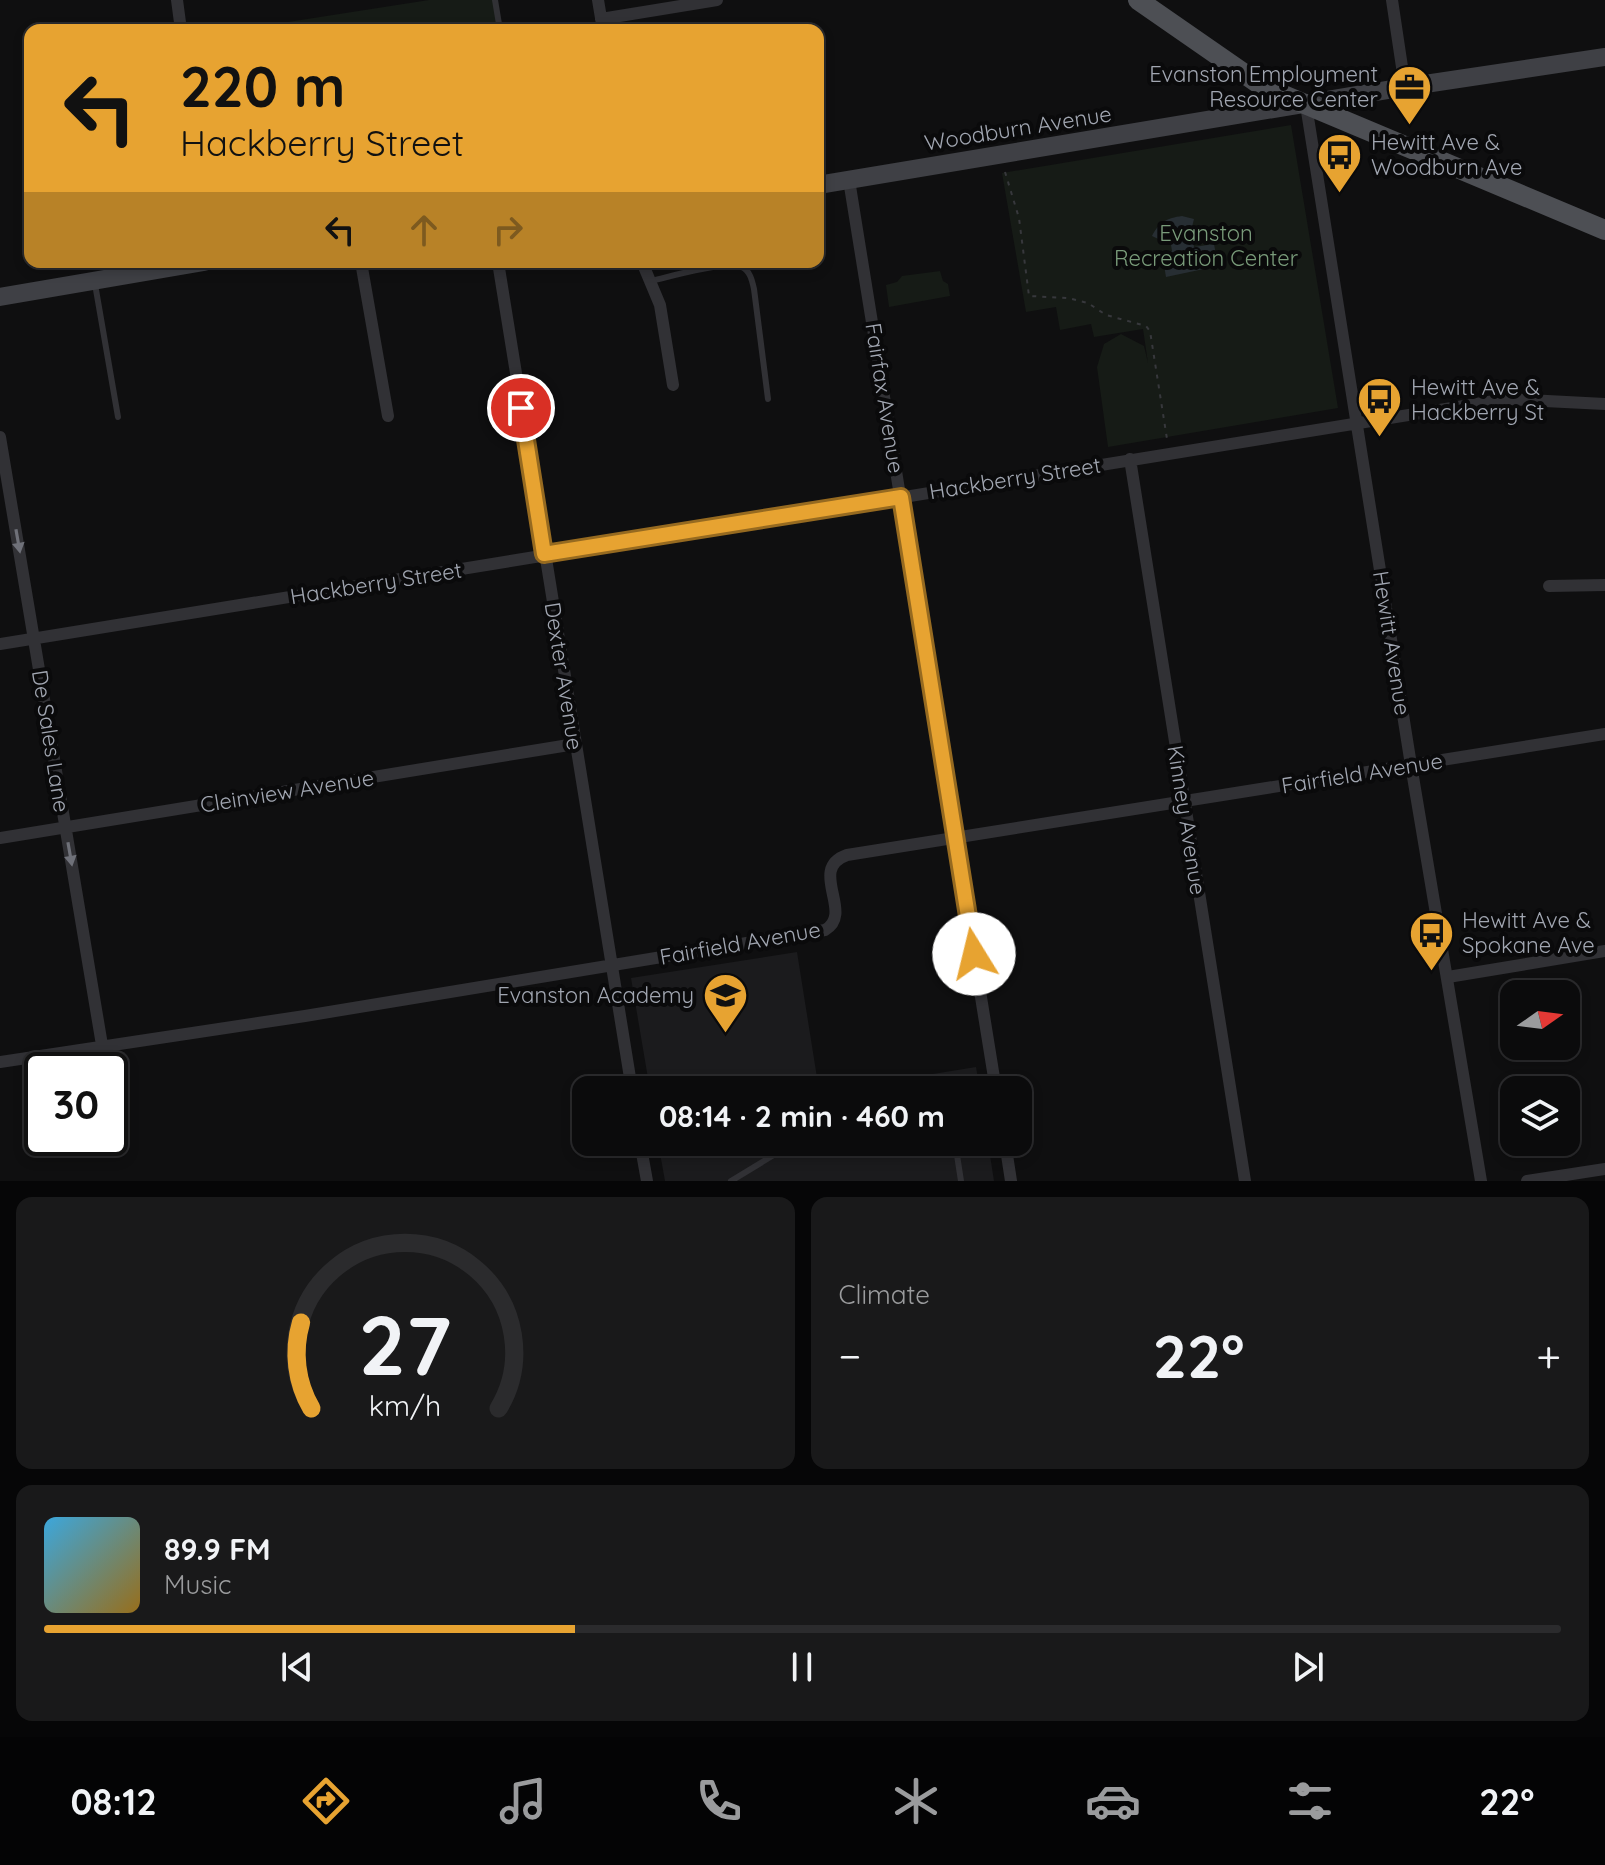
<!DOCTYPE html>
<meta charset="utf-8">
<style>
body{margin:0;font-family:Quicksand,sans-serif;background:#19191a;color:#f1f3f6;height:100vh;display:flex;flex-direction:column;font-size:30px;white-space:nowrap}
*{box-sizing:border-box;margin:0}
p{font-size:26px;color:#9a9b9d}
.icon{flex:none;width:44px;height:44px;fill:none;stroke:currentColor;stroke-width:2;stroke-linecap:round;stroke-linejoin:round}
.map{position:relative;height:1181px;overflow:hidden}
.sheet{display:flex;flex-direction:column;gap:16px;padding:16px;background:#060607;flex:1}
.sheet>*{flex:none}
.guide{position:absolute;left:24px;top:24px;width:800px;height:244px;border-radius:16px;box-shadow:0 4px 12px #0003,0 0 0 2px #2b2b2d;background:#e7a331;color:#111;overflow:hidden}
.needle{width:52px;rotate:76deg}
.tools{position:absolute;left:1500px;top:980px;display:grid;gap:16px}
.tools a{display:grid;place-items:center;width:80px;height:80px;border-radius:16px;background:#0b0b0c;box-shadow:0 4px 12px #0003,0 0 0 2px #2b2b2d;font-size:40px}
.speed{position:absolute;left:24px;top:1052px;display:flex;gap:16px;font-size:40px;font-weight:700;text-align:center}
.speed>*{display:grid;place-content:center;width:104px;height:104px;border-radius:50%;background:#0b0b0c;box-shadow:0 4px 12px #0003,0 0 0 2px #2b2b2d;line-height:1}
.speed .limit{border:4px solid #111;border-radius:12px;background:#fff;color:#111}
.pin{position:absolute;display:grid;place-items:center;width:68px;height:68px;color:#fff;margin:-34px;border:4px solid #fff;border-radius:50%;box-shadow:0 2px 8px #0007}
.me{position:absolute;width:88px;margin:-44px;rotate:351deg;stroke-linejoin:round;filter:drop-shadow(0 0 6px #0008)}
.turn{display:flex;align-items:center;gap:28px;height:168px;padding:0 24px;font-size:36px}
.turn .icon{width:104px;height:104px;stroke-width:2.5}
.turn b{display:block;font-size:56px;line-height:68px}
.lanes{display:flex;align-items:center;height:76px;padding:0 24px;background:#0003;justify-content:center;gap:40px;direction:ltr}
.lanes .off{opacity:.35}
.big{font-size:60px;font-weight:700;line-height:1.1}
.sheet .widget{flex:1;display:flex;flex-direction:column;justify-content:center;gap:12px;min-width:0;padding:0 28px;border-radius:16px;background:#19191a}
.sheet .dial{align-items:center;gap:0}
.dial svg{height:208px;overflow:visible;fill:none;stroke:#2b2b2d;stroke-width:7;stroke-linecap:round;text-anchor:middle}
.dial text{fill:#f1f3f6;stroke:none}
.song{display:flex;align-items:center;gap:24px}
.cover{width:96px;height:96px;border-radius:12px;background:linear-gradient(135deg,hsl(200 70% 55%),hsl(40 70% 35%))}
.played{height:8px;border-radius:4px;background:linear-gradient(90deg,#e7a331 35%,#2b2b2d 35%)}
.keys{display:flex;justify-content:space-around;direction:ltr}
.heat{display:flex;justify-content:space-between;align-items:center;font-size:44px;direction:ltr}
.sheet .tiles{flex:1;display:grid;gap:16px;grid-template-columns:1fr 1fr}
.widget:last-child{grid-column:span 2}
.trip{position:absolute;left:572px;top:1076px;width:460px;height:80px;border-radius:16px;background:#0b0b0c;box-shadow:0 4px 12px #0003,0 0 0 2px #2b2b2d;font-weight:700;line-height:80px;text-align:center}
.menu{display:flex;height:128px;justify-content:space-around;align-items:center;background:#040405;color:#9a9b9d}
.menu .icon{width:56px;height:56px}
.menu .current{color:#e7a331}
.menu b{font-size:36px;color:#f1f3f6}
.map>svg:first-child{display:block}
</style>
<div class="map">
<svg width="1605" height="1181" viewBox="0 0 1605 1181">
<rect width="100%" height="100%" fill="#0f0f10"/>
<path fill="#1b1b1d" d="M 797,952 L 819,1090 L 650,1090 L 631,978 Z
M 976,1067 L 980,1090 L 834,1090 Z
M 658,1142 L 988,1142 L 994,1181 L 665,1181 Z"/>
<path fill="#161b16" d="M 429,0 L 495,0 L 500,30 L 289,30 L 288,22 Z
M 1291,125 L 1338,408 L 1108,447 L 1097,367 L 1104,344 L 1121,334 L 1144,346 L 1148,363 L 1143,329 L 1094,337 L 1091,324 L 1060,330 L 1056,307 L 1026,312 L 1002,173 Z
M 940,271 L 943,281 L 948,284 L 950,296 L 889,307 L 886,285 L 897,282 L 902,276 Z"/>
<path fill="#272e33" d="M 1182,216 L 1194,219 L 1191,231 L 1194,247 L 1214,244 L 1218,266 L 1166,277 L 1162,253 L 1172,251 L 1171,245 L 1152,236 C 1159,222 1167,218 1182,216 Z"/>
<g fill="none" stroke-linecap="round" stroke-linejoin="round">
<path stroke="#37383c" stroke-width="2" stroke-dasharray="4 6" stroke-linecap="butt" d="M 1005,172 L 1019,218 L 1029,296 L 1068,298 L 1088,303 L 1106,315 L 1146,326 L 1150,331 L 1167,439
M 860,1142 L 864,1145 L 871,1142"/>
<path stroke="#313135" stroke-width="6" d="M 495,0 L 500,30
M 651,281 C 668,277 728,260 742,267 C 750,271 752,280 754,289 L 768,399
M 95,284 L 118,417
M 943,1090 L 995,1082
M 955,1142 L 961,1181
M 731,1181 L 795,1142"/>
<path stroke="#313135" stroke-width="12" d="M 177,0 L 181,30
M 598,0 L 603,30
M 1392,0 L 1405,87
M 601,19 L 717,0
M 1306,105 L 1411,765 L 1481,1181
M 849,180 L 996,1090
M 361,262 L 388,416
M 498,262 L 632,1090
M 642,262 L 660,305 L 673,385
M 0,437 L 102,1045
M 1130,459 L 1245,1181
M 1549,586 L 1605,585
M 0,644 L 1507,399 L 1605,404
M 0,838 L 575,744
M 1448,977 L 1605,951
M 0,1062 L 305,1016 L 825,930 C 855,913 807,869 847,855 L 1605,734
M 640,1142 L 647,1181
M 1005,1142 L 1011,1181
M 1527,1181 L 1605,1169"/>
<path stroke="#3f4045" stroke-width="18" d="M 818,185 L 1405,87 L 1605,57
M 0,297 L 204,262"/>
<path stroke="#4d4f54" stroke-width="20" d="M 1138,0 L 1262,86 L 1605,230"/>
</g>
<defs><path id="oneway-solid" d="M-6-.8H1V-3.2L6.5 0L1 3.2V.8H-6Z" transform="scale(2)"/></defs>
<g fill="#6f7179">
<use href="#oneway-solid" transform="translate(18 541) rotate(80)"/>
<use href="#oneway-solid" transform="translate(70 854) rotate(80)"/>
</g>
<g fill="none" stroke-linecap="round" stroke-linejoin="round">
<defs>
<path id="route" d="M 521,408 L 544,554 L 901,497 L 974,954"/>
</defs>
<use href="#route" stroke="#966a20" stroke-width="20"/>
<use href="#route" stroke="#e7a331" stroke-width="14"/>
</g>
<defs>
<symbol id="office-pin" viewBox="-11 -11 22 30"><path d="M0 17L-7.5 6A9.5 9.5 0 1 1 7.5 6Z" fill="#e7a331" stroke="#0a0a0b"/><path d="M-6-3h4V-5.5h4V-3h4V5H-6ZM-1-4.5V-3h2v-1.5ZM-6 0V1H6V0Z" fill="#111"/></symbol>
<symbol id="bus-pin" viewBox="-11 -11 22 30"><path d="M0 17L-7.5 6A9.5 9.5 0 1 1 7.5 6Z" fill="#e7a331" stroke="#0a0a0b"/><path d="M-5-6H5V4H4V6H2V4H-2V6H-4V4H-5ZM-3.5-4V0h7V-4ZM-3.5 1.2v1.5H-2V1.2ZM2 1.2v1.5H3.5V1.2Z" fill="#111"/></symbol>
<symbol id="school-pin" viewBox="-11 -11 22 30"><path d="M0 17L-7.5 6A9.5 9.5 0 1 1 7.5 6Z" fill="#e7a331" stroke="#0a0a0b"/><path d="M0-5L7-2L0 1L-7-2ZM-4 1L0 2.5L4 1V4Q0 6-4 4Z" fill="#111"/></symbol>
</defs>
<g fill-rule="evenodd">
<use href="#office-pin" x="1384" y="62" width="51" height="69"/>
<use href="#bus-pin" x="1314" y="130" width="51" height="69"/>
<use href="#bus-pin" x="1354" y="374" width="51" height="69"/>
<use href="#bus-pin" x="1406" y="908" width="51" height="69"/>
<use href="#school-pin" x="700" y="970" width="51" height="69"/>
</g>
<g text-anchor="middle" stroke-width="8" stroke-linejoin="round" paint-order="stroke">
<g font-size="22" fill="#a1a6b1" stroke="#0a0a0b" text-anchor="start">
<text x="1378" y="82" text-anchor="end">Evanston Employment<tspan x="1378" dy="25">Resource Center</tspan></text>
<text x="1371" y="150">Hewitt Ave &amp;<tspan x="1371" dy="25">Woodburn Ave</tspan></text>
<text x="1411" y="395">Hewitt Ave &amp;<tspan x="1411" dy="25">Hackberry St</tspan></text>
<text x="1462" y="928">Hewitt Ave &amp;<tspan x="1462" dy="25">Spokane Ave</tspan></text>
<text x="694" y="1003" text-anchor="end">Evanston Academy</text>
</g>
<g font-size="22" fill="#a1a6b1" stroke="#0a0a0b">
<text transform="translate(1018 128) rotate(-9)" y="8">Woodburn Avenue</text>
<text transform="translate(885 398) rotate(81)" y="8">Fairfax Avenue</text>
<text transform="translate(1015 478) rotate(-9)" y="8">Hackberry Street</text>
<text transform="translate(376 583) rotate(-9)" y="8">Hackberry Street</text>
<text transform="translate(1392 643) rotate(81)" y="8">Hewitt Avenue</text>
<text transform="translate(564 676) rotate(81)" y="8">Dexter Avenue</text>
<text transform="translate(51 741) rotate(81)" y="8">De Sales Lane</text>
<text transform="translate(1362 773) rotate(-9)" y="8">Fairfield Avenue</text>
<text transform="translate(287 791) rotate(-9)" y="8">Cleinview Avenue</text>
<text transform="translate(1187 820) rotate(81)" y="8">Kinney Avenue</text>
<text transform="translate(740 943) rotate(-10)" y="8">Fairfield Avenue</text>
</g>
<g font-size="22" fill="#799b7a" stroke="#0a0a0b">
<text x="1206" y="241">Evanston<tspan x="1206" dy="25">Recreation Center</tspan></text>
</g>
</g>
</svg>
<div class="tools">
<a><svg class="needle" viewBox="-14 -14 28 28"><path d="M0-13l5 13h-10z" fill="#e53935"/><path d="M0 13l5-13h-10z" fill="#9a9b9d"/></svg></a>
<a><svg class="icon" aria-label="layers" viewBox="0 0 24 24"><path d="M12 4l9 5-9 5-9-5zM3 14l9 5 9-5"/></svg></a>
</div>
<div class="speed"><div class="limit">30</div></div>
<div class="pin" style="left:521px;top:408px;background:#d93025"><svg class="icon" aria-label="arrive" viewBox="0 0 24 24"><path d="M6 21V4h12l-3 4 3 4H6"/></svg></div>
<svg class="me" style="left:974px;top:954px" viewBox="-20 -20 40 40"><circle r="19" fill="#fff"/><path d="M0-13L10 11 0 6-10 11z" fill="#e7a331"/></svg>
<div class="trip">08:14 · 2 min · 460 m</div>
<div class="guide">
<div class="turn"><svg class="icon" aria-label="left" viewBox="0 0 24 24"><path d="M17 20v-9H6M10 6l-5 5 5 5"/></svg><div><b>220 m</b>Hackberry Street</div></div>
<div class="lanes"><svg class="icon" aria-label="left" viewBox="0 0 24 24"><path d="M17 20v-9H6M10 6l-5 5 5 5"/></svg><svg class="icon off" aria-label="ahead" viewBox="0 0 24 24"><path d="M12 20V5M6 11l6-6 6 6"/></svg><svg class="icon off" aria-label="right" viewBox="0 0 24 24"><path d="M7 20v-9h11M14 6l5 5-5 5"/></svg></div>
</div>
</div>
<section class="sheet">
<div class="tiles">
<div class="widget dial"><svg viewBox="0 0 100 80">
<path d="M14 69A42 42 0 1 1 86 69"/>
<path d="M14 69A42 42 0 0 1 10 36" stroke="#e7a331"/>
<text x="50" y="56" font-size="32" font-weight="700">27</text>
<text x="50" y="72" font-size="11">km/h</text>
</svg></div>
<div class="widget"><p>Climate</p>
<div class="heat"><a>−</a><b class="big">22°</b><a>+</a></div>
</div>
<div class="widget">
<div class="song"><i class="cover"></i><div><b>89.9 FM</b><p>Music</p></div></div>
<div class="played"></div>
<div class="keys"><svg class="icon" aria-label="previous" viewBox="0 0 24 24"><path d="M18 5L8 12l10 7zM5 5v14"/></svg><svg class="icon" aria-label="pause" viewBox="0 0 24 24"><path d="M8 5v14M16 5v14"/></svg><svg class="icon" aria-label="next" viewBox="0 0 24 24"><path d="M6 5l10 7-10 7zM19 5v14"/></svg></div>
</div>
</div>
</section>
<nav class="menu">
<b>08:12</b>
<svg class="icon current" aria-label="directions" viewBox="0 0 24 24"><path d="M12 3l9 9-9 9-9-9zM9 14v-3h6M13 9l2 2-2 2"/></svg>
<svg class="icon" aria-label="music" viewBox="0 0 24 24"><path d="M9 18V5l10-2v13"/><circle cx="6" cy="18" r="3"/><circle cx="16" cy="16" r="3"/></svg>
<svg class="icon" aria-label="phone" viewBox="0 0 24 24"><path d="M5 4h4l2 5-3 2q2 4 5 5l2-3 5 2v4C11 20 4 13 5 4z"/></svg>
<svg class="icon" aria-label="climate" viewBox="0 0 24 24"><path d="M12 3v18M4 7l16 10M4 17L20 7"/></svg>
<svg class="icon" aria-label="car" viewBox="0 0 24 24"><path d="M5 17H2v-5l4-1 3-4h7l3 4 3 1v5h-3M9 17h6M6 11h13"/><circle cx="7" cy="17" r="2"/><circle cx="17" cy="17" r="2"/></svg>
<svg class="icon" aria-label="filters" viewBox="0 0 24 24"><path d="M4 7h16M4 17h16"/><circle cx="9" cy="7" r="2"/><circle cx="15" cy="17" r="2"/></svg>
<b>22°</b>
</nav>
